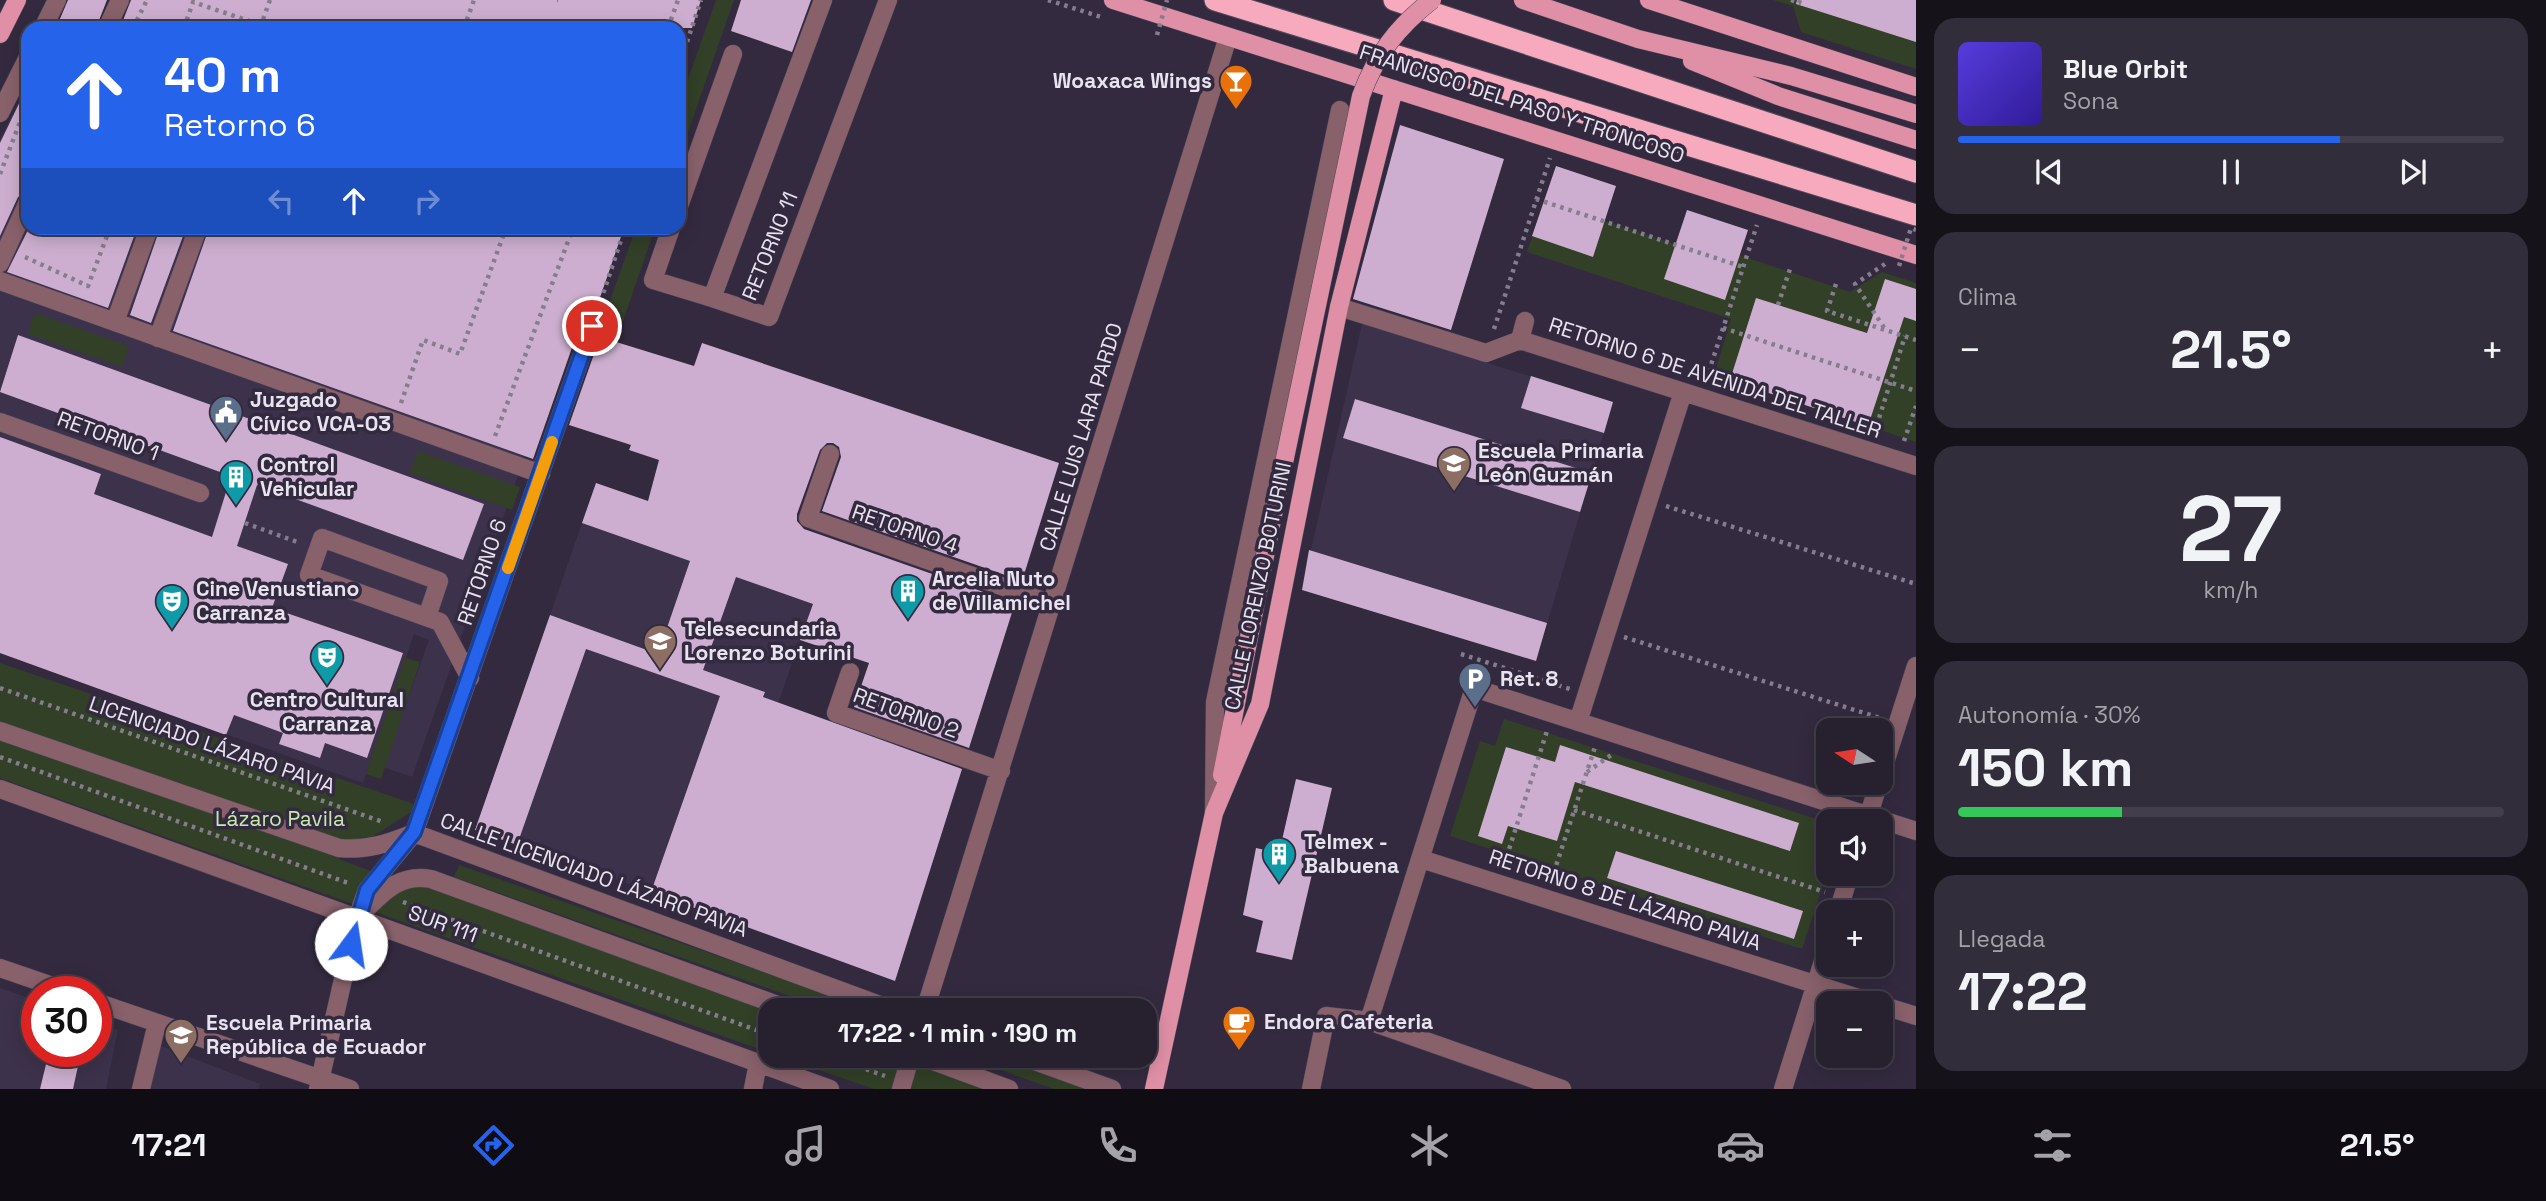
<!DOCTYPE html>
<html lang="es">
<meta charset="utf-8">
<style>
body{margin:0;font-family:"Space Grotesk",sans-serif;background:#322d3b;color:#f1f3f6;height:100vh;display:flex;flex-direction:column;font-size:26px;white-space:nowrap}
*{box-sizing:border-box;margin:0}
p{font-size:23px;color:#a4a3aa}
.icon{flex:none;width:38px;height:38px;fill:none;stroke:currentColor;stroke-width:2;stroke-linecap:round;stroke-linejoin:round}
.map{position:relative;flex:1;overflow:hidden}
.details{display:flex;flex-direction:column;gap:18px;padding:18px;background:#15121a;width:630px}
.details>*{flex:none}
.banner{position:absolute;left:21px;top:21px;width:665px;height:214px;border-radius:21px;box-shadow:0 4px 18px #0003,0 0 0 2px #423e4b;background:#2563eb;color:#fff;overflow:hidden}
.needle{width:46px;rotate:282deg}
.tools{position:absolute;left:1816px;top:718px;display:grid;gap:14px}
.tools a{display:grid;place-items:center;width:77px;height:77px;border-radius:14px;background:#26202f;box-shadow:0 4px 18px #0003,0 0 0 2px #423e4b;font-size:35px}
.speed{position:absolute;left:21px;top:976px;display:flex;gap:14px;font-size:35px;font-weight:700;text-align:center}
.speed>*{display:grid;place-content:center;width:91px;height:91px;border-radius:50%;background:#26202f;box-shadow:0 4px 18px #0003,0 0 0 2px #423e4b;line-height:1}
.speed .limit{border:10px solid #d22;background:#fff;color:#111}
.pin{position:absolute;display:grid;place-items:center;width:60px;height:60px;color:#fff;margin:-30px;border:4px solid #fff;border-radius:50%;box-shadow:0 2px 7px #0007}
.me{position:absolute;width:77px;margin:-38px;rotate:14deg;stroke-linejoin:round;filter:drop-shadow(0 0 5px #0008)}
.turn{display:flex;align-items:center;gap:24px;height:147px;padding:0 28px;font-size:32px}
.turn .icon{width:91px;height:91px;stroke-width:2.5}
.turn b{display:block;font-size:49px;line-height:60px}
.lanes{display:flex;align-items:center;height:66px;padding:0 28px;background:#0003;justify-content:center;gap:35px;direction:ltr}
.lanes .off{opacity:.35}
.big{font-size:52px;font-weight:700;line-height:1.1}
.details .widget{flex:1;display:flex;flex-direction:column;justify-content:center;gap:10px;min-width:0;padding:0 24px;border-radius:21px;background:#322d3b}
.details .dial{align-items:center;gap:0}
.dial b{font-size:91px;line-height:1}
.song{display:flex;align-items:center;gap:21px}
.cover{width:84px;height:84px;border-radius:10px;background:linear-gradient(135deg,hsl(250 70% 55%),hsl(250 70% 35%))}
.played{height:7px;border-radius:4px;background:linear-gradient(90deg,#2563eb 70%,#423e4b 70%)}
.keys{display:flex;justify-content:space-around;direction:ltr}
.heat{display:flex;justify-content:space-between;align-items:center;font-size:38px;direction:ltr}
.charge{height:10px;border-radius:5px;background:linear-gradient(90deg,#34c759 30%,#423e4b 0)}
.trip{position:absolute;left:758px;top:998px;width:399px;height:70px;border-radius:21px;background:#26202f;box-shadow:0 4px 18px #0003,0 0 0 2px #423e4b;font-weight:700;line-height:70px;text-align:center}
.tab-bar{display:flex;height:112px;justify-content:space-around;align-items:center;background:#0f0d13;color:#a4a3aa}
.tab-bar .icon{width:49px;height:49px}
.tab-bar .on{color:#2563eb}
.tab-bar b{font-size:32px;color:#f1f3f6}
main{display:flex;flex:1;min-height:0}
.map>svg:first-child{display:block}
</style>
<main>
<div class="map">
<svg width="1916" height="1089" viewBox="0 0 1916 1089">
<rect width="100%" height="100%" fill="#332a3f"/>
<path fill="#3d324c" d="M 28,83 L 28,228 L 605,228 L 412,777 L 383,767 L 429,640 L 414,634 L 363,783 L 0,653 L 0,139 Z
M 1362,324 L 1613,402 L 1536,661 L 1302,590 Z
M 596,483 L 827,564 L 705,911 L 475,830 Z
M 0,988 L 37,1001 L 37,1052 L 96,1052 L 96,1022 L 118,1030 L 106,1089 L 0,1089 Z
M 158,1045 L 260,1084 L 259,1089 L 148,1089 Z"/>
<path fill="#324027" d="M 716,0 L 734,0 L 679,158 L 679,104 Z
M 1773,0 L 1916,0 L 1916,69 L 1801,32 L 1793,6 Z
M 1547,192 L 1608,211 L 1605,221 L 1675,244 L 1679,235 L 1850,292 L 1882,272 L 1916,283 L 1916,442 L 1714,375 L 1731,319 L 1527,252 Z
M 636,228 L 655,228 L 620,330 L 601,325 Z
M 35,313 L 129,346 L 122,367 L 28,334 Z
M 418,451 L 520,487 L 512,510 L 410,473 Z
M 405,658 L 420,662 L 381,779 L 366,774 Z
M 0,663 L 414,804 L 411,812 L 338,859 L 414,887 L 426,886 L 770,1010 L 770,1053 L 0,778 Z
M 1504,719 L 1829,823 L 1829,867 L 1802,949 L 1450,836 L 1480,741 L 1495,746 Z
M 459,865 L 871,1010 L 829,1010 L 454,877 Z
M 776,1055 L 893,1055 L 988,1089 L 874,1089 Z
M 959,1055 L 997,1055 L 1090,1089 L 1054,1089 Z"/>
<path fill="#cdaed0" d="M 68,0 L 107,0 L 96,28 L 56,28 Z
M 131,0 L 701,0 L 692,28 L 120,28 Z
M 741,0 L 811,0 L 792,52 L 731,31 Z
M 1797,0 L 1916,0 L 1916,42 L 1796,4 Z
M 28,85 L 28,191 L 18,197 L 0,236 L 0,143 Z
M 1400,125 L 1504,159 L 1451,330 L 1353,299 Z
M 1556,166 L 1616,186 L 1593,257 L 1532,236 Z
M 1687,210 L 1748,230 L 1725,300 L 1664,279 Z
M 29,228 L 137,228 L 108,308 L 7,272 Z
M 160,228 L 186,228 L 151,323 L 130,315 Z
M 209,228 L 624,228 L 594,315 L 585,317 L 581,322 L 533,459 L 173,331 Z
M 1885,279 L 1916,289 L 1916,321 L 1904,317 L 1868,426 L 1730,380 L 1756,298 L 1867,333 Z
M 18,335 L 484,504 L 463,560 L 257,485 L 237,546 L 288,564 L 272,608 L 403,653 L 367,758 L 325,743 L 320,758 L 279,744 L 283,733 L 234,715 L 226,735 L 0,653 L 0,437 L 101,474 L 94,494 L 212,537 L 231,476 L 0,392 Z
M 600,337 L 694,366 L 702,343 L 1059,463 L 1022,581 L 822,511 L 841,457 L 839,447 L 833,443 L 827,443 L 820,450 L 797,514 L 797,521 L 804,529 L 1015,603 L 969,748 L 854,707 L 869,663 L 800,640 L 813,604 L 736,577 L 703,670 L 765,692 L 763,697 L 962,769 L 895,981 L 651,892 L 720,696 L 586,649 L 517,845 L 475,830 L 550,615 L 658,654 L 690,561 L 582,523 L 596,483 L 648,501 L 659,460 L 629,450 L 631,445 L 569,425 Z
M 1531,376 L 1613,402 L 1604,433 L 1521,408 Z
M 1355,399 L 1592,473 L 1580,512 L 1343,438 Z
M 1309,550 L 1547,623 L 1536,661 L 1302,590 Z
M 1560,745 L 1799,823 L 1790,851 L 1575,782 L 1557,841 L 1508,826 L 1502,844 L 1478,836 L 1506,747 L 1555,762 Z
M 1296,779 L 1332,788 L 1292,960 L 1256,952 L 1263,921 L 1243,915 L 1256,848 L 1279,853 Z
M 1616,851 L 1803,911 L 1794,939 L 1607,878 Z
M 49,1052 L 81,1052 L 73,1089 L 40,1089 Z"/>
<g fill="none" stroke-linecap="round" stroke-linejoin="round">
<defs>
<path id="minor" d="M 823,0 L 712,298 L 769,317 L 888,0
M 43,28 L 57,0
M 107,28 L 120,0
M 0,113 L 28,57
M 679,206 L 733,54
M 671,228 L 653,280 L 712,298
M 0,263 L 28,202
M 0,281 L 541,474
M 1339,307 L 1486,353 L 1520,340
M 1525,321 L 1520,340 L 1916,466
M 115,322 L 149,228
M 158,338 L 198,228
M 0,422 L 200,493
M 830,454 L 808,518 L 1052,604
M 427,617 L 439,581 L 322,538 L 309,575 L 440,622 L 470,678
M 850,672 L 836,713 L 1001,771
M 1578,722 L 1683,392
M 0,731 L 339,848 C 366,851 389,843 414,833 L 893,1010
M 1881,775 L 1916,666
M 0,789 L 830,1089
M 1214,813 L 1215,702 L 1340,110
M 1867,821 L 1879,782
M 1421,859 L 1874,1003
M 1838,912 L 1850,873
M 360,915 C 382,894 398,873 431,879 L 791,1010
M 0,968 L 70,992
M 96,1002 L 350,1089
M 1881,1005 L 1916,1016
M 925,1010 L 1228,37
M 1369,1021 L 1474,688 L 1916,831
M 917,1055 L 1009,1089
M 1018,1055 L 1112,1089
M 141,1089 L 157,1023
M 318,1089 L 357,918 L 367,890 L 414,833 L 592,326
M 753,1089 L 758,1063
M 901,1089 L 911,1055
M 1311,1089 L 1326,1016 L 1369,1021 L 1562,1089
M 1783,1089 L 1829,942"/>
<path id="major" d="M 1113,0 L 1916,255
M 1523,0 L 1638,39 L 1791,76 L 1916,114
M 1649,0 L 1916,87
M 0,34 L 17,0
M 1692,61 L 1778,96 L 1916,140
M 1222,775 L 1273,515
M 1154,1089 L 1214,813 L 1260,704 L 1339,307 L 1394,89"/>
<path id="highway" d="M 1215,0 L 1916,215
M 1394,0 L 1916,172"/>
</defs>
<use href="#minor" stroke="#50485b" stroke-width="19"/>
<use href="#major" stroke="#50485b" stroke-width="19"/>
<use href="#highway" stroke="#50485b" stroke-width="23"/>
<path stroke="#847d8e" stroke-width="4.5" stroke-dasharray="3.5 5" stroke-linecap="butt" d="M 270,0 L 261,25 L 271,28
M 557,0 L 558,0
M 1048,0 L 1101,17
M 1791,0 L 1799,3 L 1800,0
M 133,28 L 147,0
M 184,28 L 193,2 L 261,25 L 260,28
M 464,28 L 474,0
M 668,28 L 678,0
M 679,66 L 701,0
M 0,174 L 20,122
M 1536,199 L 1743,267
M 25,257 L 88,286 L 110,228
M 1885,264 L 1855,284 L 1885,329
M 1836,284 L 1827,311 L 1916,340
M 1778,305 L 1790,269
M 598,309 L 625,228
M 1723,328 L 1916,391
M 1494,329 L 1550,158
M 1706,380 L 1757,225
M 401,403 L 423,340 L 460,354 L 506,228
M 1874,434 L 1905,336
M 495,436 L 573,228
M 1904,441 L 1916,406
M 1666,506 L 1916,584
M 245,523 L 300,543
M 1624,637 L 1880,718
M 1461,654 L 1570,689
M 0,688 L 383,822
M 0,757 L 348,883
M 1587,772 L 1614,753
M 1574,810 L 1825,892
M 1504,865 L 1547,731
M 1551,881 L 1595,747
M 403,902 L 770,1035
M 826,1055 L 885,1076"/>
<use href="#minor" stroke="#88616b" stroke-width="18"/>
<use href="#major" stroke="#e090a6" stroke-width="18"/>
<use href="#highway" stroke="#f7aabe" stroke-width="21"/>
<defs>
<path id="major-bridge" d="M 1273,515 L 1361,96 C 1376,55 1397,27 1432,0"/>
</defs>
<use href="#major-bridge" stroke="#50485b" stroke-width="19" stroke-linecap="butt"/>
<path stroke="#847d8e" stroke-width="4.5" stroke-dasharray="3.5 5" stroke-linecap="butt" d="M 1157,35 L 1167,0
M 1899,266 L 1911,228 L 1916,230"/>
<use href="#major-bridge" stroke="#e090a6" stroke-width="18"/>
</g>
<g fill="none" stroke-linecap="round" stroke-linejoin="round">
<defs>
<path id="route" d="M 351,944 L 367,890 L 414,832 L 592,326"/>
</defs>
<use href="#route" stroke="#184099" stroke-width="18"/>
<use href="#route" stroke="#2563eb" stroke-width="12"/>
<path stroke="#f59e0b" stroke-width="12" d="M 508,568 L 552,442"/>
</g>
<defs>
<symbol id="bar-pin" viewBox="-11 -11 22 30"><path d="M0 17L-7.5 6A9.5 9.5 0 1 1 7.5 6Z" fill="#e8710a" stroke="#332a3f"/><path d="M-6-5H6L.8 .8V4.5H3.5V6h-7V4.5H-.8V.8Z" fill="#fff"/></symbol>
<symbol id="civic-pin" viewBox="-11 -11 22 30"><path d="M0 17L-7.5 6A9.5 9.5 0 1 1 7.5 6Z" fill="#5c6f8a" stroke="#332a3f"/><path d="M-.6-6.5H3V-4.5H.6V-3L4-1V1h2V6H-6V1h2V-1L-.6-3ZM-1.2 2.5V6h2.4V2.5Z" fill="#fff"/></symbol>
<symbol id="school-pin" viewBox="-11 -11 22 30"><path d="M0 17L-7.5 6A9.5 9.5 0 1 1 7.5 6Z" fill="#8d6e63" stroke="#332a3f"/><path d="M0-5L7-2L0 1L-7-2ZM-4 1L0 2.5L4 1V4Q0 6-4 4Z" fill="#fff"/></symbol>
<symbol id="building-pin" viewBox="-11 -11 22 30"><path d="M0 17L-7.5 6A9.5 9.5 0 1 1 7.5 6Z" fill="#0f9aa8" stroke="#332a3f"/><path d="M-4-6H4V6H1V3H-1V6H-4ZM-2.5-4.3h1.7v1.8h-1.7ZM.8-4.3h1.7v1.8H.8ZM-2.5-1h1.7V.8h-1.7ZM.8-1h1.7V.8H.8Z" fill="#fff"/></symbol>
<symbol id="theatre-pin" viewBox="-11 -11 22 30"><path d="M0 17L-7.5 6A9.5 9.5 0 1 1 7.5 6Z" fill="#0f9aa8" stroke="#332a3f"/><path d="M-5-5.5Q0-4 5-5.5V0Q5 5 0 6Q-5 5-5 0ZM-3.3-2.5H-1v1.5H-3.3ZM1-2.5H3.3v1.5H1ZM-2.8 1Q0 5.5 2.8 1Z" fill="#fff"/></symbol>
<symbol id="parking-pin" viewBox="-11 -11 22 30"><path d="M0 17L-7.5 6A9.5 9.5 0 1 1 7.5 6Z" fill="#5c6f8a" stroke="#332a3f"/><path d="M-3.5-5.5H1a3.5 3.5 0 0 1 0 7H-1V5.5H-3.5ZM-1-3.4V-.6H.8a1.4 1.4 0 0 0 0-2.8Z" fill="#fff"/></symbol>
<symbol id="cafe-pin" viewBox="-11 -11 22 30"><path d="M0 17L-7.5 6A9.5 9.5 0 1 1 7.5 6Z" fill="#e8710a" stroke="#332a3f"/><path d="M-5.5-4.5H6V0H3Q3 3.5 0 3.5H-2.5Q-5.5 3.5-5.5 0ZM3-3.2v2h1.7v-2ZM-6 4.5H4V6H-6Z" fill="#fff"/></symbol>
</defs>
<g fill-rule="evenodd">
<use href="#bar-pin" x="1217" y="62" width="38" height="52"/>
<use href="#civic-pin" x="207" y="393" width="38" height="52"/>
<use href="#school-pin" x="1435" y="444" width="38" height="52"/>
<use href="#building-pin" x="217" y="458" width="38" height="52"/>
<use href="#building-pin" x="889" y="572" width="38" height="52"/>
<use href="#theatre-pin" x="153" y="582" width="38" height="52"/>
<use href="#school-pin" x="641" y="622" width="38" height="52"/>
<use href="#theatre-pin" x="308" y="638" width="38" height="52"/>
<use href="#parking-pin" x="1456" y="660" width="38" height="52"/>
<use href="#building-pin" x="1260" y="835" width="38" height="52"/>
<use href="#cafe-pin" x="1220" y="1003" width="38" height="52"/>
<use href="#school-pin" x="162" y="1016" width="38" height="52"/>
</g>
<g text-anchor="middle" stroke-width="7" stroke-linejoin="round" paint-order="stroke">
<g font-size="21" font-weight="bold" fill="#e8e3f0" stroke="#332a3f" text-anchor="start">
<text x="1212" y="88" text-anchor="end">Woaxaca Wings</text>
<text x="250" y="407">Juzgado<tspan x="250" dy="24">Cívico VCA-03</tspan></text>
<text x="1478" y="458">Escuela Primaria<tspan x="1478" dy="24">León Guzmán</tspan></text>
<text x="260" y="472">Control<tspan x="260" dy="24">Vehicular</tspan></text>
<text x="932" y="586">Arcelia Nuto<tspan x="932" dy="24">de Villamichel</tspan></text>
<text x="196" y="596">Cine Venustiano<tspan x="196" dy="24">Carranza</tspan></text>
<text x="684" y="636">Telesecundaria<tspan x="684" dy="24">Lorenzo Boturini</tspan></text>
<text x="1500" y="686">Ret. 8</text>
<text x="327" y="707" text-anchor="middle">Centro Cultural<tspan x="327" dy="24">Carranza</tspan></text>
<text x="1304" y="849">Telmex -<tspan x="1304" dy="24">Balbuena</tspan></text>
<text x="1264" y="1029">Endora Cafeteria</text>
<text x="206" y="1030">Escuela Primaria<tspan x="206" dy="24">República de Ecuador</tspan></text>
</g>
<g font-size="21" fill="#e8e3f0" stroke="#332a3f">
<text transform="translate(1522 104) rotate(18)" y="7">FRANCISCO DEL PASO Y TRONCOSO</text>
<text transform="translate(770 246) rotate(-68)" y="7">RETORNO 11</text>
<text transform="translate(1715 378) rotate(18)" y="7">RETORNO 6 DE AVENIDA DEL TALLER</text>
<text transform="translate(108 436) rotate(20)" y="7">RETORNO 1</text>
<text transform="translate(1081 437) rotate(-73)" y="7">CALLE LUIS LARA PARDO</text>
<text transform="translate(905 529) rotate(19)" y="7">RETORNO 4</text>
<text transform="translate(482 572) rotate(-71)" y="7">RETORNO 6</text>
<text transform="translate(1258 586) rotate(-78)" y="7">CALLE LORENZO BOTURINI</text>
<text transform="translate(906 713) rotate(20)" y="7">RETORNO 2</text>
<text transform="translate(212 745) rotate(19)" y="7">LICENCIADO LÁZARO PAVIA</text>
<text transform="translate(594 875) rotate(20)" y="7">CALLE LICENCIADO LÁZARO PAVIA</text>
<text transform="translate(1625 900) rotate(18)" y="7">RETORNO 8 DE LÁZARO PAVIA</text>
<text transform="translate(443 924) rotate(20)" y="7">SUR 111</text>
</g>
<g font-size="21" fill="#c7e9ac" stroke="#332a3f">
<text x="280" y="826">Lázaro Pavila</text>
</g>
</g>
</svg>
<div class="tools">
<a><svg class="needle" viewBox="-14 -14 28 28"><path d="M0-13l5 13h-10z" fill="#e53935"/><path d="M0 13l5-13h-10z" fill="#a4a3aa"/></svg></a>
<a><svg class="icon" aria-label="sound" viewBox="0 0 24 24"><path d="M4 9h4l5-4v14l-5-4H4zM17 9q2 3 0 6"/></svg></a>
<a>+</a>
<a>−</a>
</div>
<div class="speed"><div class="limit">30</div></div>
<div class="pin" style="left:592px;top:326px;background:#d93025"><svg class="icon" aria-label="arrive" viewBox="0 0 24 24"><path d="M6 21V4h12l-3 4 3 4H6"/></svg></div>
<svg class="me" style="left:351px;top:944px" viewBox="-20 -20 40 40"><circle r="19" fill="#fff"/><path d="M0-13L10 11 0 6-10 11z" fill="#2563eb"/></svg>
<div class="trip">17:22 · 1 min · 190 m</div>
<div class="banner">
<div class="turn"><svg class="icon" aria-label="ahead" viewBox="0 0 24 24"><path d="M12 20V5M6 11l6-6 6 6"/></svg><div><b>40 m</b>Retorno 6</div></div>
<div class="lanes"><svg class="icon off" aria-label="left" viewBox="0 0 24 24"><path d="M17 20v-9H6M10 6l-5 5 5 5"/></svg><svg class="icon" aria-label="ahead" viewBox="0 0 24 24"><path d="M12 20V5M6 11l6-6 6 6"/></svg><svg class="icon off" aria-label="right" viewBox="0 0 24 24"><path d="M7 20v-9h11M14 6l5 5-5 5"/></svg></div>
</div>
</div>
<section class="details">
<div class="widget">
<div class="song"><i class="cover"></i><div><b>Blue Orbit</b><p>Sona</p></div></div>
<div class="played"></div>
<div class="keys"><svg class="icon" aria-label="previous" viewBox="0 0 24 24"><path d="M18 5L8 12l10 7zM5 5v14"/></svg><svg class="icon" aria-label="pause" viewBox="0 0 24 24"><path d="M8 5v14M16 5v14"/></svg><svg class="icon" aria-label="next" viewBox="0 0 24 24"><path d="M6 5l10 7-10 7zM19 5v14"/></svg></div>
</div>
<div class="widget"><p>Clima</p>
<div class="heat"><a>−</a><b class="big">21.5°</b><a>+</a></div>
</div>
<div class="widget dial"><b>27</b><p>km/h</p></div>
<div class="widget"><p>Autonomía · 30%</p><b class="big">150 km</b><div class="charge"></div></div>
<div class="widget"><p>Llegada</p><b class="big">17:22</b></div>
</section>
</main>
<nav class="tab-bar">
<b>17:21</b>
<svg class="icon on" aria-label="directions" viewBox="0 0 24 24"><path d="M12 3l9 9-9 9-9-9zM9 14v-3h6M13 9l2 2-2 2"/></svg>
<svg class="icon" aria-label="music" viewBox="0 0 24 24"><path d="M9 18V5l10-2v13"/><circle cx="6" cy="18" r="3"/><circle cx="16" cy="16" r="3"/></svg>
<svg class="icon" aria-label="phone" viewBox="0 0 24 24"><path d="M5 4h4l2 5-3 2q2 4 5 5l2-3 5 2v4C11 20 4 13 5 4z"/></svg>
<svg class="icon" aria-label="climate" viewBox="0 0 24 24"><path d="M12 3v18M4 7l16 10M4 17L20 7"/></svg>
<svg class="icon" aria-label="car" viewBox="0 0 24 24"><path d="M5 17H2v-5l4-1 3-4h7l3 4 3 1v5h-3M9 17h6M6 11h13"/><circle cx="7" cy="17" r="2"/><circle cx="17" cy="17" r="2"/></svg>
<svg class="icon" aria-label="filters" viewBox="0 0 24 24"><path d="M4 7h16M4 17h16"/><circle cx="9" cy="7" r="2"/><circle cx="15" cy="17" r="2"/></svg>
<b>21.5°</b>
</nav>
